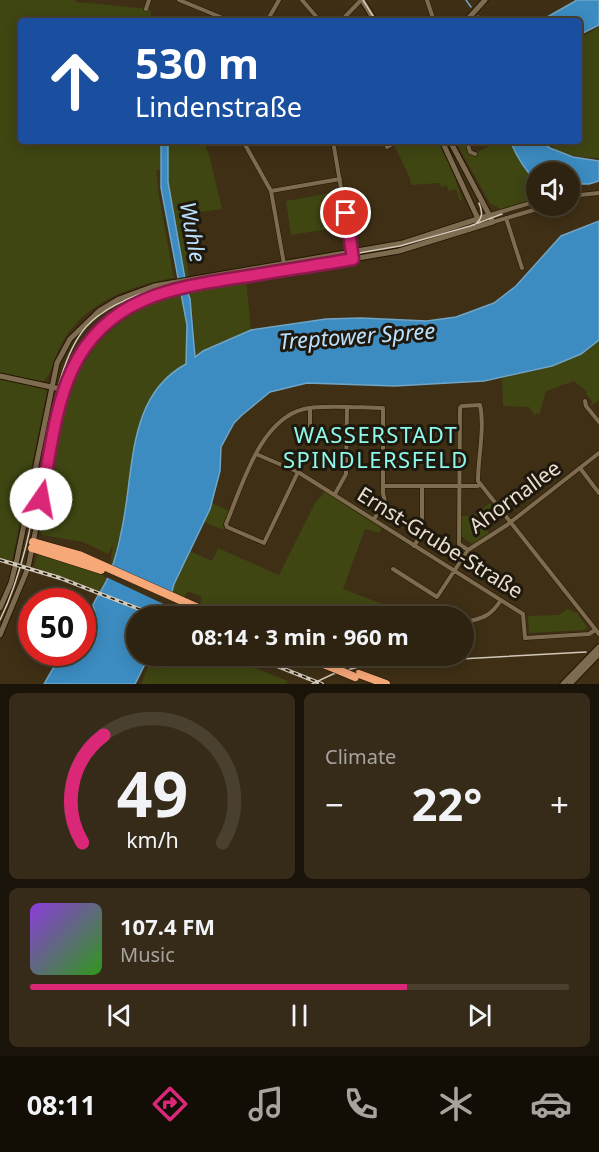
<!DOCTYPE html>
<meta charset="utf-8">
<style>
body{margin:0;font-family:"Noto Sans",sans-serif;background:#362b19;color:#f1f3f6;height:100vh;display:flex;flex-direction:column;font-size:22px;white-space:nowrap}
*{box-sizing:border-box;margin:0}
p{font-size:20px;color:#a7a49f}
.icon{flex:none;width:33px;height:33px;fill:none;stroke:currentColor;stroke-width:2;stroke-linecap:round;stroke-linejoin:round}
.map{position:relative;height:684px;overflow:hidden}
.panel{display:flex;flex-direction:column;gap:9px;padding:9px;background:#191309;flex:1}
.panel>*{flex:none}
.guide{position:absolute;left:18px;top:18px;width:564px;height:126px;border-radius:6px;box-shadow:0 3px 15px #0003,0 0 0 2px #494030;background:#1a4fa0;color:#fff;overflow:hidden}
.controls{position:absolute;left:526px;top:162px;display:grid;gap:12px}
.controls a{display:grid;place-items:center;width:54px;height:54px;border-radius:50%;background:#2e2310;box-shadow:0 3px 15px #0003,0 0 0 2px #494030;font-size:30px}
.speed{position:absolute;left:18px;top:588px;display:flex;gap:12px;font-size:30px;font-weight:700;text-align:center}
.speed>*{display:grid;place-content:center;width:78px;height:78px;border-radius:50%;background:#2e2310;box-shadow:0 3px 15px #0003,0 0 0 2px #494030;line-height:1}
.speed .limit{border:9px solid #d22;background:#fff;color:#111}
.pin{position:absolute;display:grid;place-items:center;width:51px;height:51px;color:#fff;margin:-26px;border:3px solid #fff;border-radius:50%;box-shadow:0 2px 6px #0007}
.me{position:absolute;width:66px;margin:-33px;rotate:12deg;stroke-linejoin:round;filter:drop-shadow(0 0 4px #0008)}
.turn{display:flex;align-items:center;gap:21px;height:126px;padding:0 18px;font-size:27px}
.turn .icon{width:78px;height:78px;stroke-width:2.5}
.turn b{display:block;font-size:42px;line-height:51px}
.big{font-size:45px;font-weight:700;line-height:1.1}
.panel .widget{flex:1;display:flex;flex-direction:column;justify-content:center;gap:9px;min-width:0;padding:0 21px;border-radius:9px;background:#362b19}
.panel .dial{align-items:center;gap:0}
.dial svg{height:156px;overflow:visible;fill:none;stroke:#494030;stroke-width:7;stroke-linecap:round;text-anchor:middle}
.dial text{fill:#f1f3f6;stroke:none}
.song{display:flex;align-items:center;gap:18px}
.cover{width:72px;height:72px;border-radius:9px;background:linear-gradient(135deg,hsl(270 70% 55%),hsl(110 70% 35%))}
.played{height:6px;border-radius:3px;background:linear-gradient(90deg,#db2777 70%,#494030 70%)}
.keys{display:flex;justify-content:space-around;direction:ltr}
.heat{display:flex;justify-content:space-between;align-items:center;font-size:33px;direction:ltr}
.panel .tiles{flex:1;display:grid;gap:9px;grid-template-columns:1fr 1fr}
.widget:last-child{grid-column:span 2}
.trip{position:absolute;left:126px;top:606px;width:348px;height:60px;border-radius:30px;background:#2e2310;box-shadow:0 3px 15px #0003,0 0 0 2px #494030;font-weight:700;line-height:60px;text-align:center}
.menu{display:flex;height:96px;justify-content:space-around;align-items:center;background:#120e06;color:#a7a49f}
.menu .icon{width:42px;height:42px}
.menu .active{color:#db2777}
.menu b{font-size:27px;color:#f1f3f6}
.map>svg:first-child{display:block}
</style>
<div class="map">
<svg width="599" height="684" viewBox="0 0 599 684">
<rect width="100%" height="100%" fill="#3e2f15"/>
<path fill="#3f4612" d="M 0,0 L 75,0 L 76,2 L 150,9 L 152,21 L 21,21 L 21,141 L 161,141 L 160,170 L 156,170 L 159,196 L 174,278 C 129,286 83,303 61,345 C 55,356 52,375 43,382 L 0,374 Z
M 599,27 L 599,158 C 581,157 559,156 546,141 L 579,141 L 579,39 Z
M 168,141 L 203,141 L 209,155 L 222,209 L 194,213 L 201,255 L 186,257 L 189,276 L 184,276 L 168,182 Z
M 401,141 L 438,141 L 453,171 L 462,200 L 460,201 L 456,189 L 449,191 L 447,186 L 441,187 L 440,183 L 411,185 L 410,178 L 394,145 Z
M 455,141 L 465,141 L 467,150 L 472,155 L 498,141 L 510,141 C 517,157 525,171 537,182 L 537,198 L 500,209 L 490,203 Z
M 331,193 L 335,228 L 291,235 L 286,201 Z
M 246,280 L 251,330 L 203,351 L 195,358 C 194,335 195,311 187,290 Z
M 182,293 L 187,325 L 187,364 L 178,368 L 147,403 L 142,416 L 135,442 L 126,510 L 112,565 L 110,564 L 113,545 L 108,554 L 83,542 L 42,535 L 40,530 L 64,408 L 82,365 C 89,359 91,350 98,343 C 124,316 147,303 182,293 Z
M 599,340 L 599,400 L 590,407 L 592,401 L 586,394 L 587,392 L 574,381 L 546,391 L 539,415 L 537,413 L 534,415 L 529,407 L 503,406 L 502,378 C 540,370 568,365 599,340 Z
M 0,378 L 43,388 L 47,392 L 12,561 L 0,558 Z
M 325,492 L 381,528 L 380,533 L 365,529 L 343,589 L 388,606 L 383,616 L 234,616 L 200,603 L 202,597 L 188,591 L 183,599 L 171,592 L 190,551 L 212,561 L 218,548 L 279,575 L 315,503 Z
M 212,503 L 229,511 L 223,524 L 224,530 L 204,522 Z
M 490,503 L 499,515 L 484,526 L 489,533 L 472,544 L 461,536 L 461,516 L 472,516 Z
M 38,553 L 97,572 L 107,578 L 99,591 L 34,567 Z
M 567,609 L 577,613 L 587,627 L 584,630 L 529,633 L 528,616 L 559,615 Z
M 153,656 L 224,656 L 288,681 L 285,684 L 141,684 Z"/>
<path fill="#3c8cc1" stroke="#70a5c6" stroke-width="1.5" d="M 577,0 L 599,0 L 599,25 L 579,35 L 580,37 L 579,38 L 579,21 L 540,21 Z
M 161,141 L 168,141 L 168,182 L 187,290 L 190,299 L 195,357 L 203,351 L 251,330 L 326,319 L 361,318 L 427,321 L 456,317 L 494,303 L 516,286 L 561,236 L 599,221 L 599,340 L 581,354 L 552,366 L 484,381 L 395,386 L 307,383 L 270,392 L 242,415 L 234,423 L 221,447 L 220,471 L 210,509 L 174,584 L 165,616 L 136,616 L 136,656 L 149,656 L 135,684 L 44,684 L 62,653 L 82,652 L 83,624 L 88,624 L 95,611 L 93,605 C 98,594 106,584 110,573 C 114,562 119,544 121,533 C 135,474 125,397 186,364 L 187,325 L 161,188 Z
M 510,141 L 542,141 L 550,148 L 573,157 L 599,161 L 599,181 L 589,184 L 570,184 L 570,172 L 537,172 L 537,182 C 525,171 517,157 510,141 Z"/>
<path fill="#3e2f15" d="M 109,564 L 173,594 L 170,607 L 104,576 Z"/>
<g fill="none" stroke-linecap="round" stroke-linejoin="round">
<path stroke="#70a5c6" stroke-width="1.5" d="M 466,0 L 471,7
M 478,16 L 482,21"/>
<defs>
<path id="street" d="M 179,0 L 230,21
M 302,0 L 320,21
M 427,0 L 434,21
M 146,9 L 149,0
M 267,21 L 279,0
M 341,21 L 361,0
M 243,141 L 271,191 L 284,264
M 333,141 L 353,259
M 467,141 L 470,152 L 475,154
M 387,147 L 397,141
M 271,191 L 340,179
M 570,196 L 599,193
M 490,215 L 537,201
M 506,218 L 522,268
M 493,222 L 547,206
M 585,401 L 586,406 L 599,422
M 310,440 L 310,408
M 256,454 L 298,472 L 523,614 L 525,638 L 589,634 L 595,630
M 580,468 L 599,493
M 298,472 L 264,543 L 227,527 L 226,524 C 242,487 259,420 304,409 C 323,404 362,408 383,408 L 383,493 L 385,502 L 374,519
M 383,486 L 477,486 L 480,485
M 335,494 L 346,474 L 347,408
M 414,546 L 422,533 L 422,486
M 468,550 L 459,544 L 460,408 L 462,406 L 480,405 C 485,428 478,457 478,481 L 599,634
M 393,569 L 437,597 L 468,550 L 507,525 L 599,453
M 464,622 C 482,619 491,616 501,600"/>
<path id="secondary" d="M 362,0 L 375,21
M 466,21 L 485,0
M 442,141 L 479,221
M 0,376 L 65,390
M 0,608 L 11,583 L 17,559 L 57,363 L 70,339 L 99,311 L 119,299 L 154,286 L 403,243 L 490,215
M 0,635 L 28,568 L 58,418 L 72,372 L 85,347 L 104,326 L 135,304 L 166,291 L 399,251 L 493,222 L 450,141
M 563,684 L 599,647
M 570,684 L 599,654"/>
<path id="highway" d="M 33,542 L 79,555 L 216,616
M 32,548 L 101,570
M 301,656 L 331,667
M 359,674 L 386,684"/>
</defs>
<use href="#street" stroke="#251600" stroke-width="5"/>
<use href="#secondary" stroke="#251600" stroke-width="7"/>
<use href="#highway" stroke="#251600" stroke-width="9"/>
<use href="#street" stroke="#7e6c51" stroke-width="4"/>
<use href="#secondary" stroke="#7e6c51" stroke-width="5"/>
<use href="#highway" stroke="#f7a878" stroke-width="8"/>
<path stroke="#d3c9b8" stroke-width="1.5" d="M 363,0 L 376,21
M 474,225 C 483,219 483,212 479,203
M 0,620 C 27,565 35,502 46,443 C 53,408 62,354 86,327 C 104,307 137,294 162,287 L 400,246 L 470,226 L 502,214
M 312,684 L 333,674 L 369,664 L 586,652"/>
<defs>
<path id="rail" d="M 0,560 L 60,578 L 157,616
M 252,656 L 322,684"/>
</defs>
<use href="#rail" stroke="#d3c9b8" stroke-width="4"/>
<use href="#rail" stroke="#1f180d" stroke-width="1.5" stroke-dasharray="4.5" stroke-linecap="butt"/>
<defs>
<path id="highway-bridge" d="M 331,667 L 355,677"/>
</defs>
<use href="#highway-bridge" stroke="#251600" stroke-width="9" stroke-linecap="butt"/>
<use href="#highway-bridge" stroke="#f7a878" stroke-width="8"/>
</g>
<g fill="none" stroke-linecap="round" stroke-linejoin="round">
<defs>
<path id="route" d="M 41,499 C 50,457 54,409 72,370 C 107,295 177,287 249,276 C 284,270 319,265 353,259 L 346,213"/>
</defs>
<use href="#route" stroke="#8e194d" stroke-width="15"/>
<use href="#route" stroke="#db2777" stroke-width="10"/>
</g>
<g text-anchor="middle" stroke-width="6" stroke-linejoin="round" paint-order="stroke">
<g font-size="21" fill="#e9dfd0" stroke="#1f180d">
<text transform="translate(515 497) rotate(-36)" y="7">Ahornallee</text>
<text transform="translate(440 543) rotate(32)" y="7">Ernst-Grube-Straße</text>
</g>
<g font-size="22" font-style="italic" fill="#bbe1fe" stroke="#1f180d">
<text transform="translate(193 232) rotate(80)" y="8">Wuhle</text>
<text transform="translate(357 336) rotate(-4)" y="8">Treptower Spree</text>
</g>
<g font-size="22" letter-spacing="1.5" fill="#8ff8ed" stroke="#1f180d">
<text x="376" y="443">WASSERSTADT<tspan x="376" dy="25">SPINDLERSFELD</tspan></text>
</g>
</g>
</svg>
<div class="controls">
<a><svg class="icon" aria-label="sound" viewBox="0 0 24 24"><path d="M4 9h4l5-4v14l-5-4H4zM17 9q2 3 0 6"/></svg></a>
</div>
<div class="speed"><div class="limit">50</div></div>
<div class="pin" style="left:346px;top:213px;background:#d93025"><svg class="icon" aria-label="arrive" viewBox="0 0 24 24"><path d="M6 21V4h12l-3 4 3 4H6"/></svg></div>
<svg class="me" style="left:41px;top:499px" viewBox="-20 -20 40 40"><circle r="19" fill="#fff"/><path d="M0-13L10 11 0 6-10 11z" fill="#db2777"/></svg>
<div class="trip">08:14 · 3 min · 960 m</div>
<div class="guide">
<div class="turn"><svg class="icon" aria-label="ahead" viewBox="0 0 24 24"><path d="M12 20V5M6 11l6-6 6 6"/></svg><div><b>530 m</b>Lindenstraße</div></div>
</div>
</div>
<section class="panel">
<div class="tiles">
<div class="widget dial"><svg viewBox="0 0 100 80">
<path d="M14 69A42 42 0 1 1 86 69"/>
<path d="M14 69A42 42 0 0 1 25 14" stroke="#db2777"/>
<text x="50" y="56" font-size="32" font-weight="700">49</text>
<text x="50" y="72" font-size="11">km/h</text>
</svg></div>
<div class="widget"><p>Climate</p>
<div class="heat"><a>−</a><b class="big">22°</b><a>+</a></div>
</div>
<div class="widget">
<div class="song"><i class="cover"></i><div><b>107.4 FM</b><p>Music</p></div></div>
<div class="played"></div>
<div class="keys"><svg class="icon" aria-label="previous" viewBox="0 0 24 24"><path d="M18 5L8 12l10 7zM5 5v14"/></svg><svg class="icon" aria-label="pause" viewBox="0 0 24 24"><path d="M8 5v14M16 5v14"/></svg><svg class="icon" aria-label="next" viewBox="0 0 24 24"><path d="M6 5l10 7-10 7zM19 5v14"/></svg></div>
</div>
</div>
</section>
<nav class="menu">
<b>08:11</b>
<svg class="icon active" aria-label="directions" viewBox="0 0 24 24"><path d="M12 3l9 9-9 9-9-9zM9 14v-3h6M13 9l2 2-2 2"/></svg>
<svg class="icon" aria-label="music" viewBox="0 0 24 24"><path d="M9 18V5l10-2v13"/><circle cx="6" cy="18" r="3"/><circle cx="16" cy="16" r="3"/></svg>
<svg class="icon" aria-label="phone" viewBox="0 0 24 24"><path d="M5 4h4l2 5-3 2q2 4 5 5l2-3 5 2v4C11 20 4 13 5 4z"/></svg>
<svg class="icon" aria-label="climate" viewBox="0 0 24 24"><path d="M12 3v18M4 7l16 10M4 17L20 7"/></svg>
<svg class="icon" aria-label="car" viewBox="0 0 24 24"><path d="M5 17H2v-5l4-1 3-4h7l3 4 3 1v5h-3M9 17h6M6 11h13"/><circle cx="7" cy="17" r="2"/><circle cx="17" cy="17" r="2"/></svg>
</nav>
